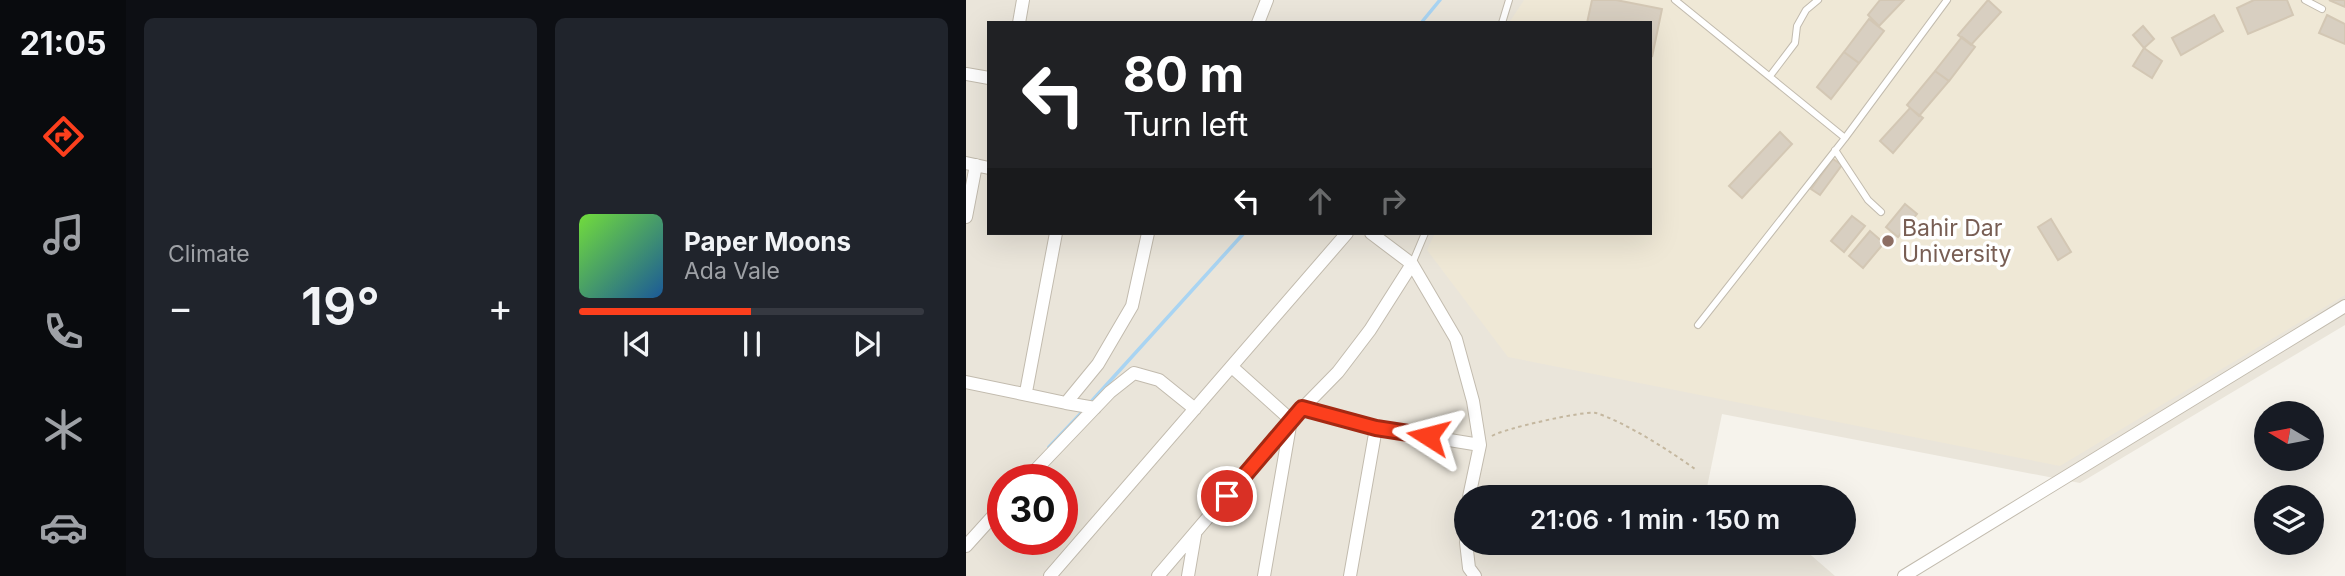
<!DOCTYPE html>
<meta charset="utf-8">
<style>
body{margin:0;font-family:Inter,sans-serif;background:#20242c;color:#f1f3f6;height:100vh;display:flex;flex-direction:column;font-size:26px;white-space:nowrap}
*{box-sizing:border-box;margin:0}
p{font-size:23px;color:#9ea1a6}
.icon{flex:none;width:38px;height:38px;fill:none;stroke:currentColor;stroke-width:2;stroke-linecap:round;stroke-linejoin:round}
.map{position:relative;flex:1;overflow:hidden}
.details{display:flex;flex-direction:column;gap:18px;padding:18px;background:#0d0f14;width:840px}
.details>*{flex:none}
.banner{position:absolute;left:21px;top:21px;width:665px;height:214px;border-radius:0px;box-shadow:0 7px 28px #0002;background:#202124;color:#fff;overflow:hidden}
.needle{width:46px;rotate:280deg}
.fabs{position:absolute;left:1288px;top:401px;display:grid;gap:14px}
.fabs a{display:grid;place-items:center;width:70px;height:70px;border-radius:50%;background:#171b24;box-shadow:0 7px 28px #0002;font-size:35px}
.speed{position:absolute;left:21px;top:464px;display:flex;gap:14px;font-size:35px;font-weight:700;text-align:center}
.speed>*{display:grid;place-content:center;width:91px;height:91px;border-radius:50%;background:#171b24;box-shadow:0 7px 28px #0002;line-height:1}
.speed .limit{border:10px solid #d22;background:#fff;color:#111}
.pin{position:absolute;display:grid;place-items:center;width:60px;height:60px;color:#fff;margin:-30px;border:4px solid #fff;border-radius:50%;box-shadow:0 2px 7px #0007}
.me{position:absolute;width:77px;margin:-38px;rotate:279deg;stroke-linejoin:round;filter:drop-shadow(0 0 5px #0008)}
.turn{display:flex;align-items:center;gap:24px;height:147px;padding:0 21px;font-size:32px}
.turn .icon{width:91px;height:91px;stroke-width:2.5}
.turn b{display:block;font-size:49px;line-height:60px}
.lanes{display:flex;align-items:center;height:66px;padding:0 21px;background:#0003;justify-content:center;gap:35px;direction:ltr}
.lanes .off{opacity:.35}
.big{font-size:52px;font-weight:600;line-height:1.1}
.details .card{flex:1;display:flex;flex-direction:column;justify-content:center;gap:10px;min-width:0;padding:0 24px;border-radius:10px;background:#20242c}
.song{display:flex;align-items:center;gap:21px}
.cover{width:84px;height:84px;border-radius:10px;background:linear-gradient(135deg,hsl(100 70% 55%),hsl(210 70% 35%))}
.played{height:7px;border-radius:4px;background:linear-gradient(90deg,#fc3f1d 50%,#363941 50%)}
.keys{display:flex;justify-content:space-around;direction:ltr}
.heat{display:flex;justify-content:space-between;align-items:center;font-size:38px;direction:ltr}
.details .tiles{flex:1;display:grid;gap:18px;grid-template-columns:repeat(2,1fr)}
.trip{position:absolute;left:488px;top:485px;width:402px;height:70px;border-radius:35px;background:#171b24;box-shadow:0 7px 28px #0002;font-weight:600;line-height:70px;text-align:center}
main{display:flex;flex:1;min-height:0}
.tab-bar{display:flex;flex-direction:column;width:126px;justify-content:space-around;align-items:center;background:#090b0e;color:#9ea1a6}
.tab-bar .icon{width:49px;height:49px}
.tab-bar .active{color:#fc3f1d}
.tab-bar b{font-size:32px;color:#f1f3f6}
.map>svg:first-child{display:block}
</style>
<main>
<nav class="tab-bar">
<b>21:05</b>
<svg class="icon active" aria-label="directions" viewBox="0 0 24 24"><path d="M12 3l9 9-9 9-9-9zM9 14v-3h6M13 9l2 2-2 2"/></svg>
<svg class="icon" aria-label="music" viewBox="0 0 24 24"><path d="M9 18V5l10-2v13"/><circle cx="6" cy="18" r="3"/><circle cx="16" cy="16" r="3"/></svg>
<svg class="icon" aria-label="phone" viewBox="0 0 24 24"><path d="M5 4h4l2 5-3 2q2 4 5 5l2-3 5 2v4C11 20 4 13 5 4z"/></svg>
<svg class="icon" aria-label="climate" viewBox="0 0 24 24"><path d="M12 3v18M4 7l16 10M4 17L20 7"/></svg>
<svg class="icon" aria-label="car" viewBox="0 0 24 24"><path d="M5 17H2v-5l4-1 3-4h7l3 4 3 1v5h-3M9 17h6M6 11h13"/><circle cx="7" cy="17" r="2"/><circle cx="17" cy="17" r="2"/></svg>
</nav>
<section class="details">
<div class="tiles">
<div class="card"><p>Climate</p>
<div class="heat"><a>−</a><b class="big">19°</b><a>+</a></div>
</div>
<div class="card">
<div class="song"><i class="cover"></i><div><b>Paper Moons</b><p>Ada Vale</p></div></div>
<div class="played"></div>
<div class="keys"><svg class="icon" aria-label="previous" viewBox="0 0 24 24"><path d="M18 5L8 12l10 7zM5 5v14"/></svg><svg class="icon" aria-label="pause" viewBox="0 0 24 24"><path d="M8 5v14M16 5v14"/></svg><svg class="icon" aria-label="next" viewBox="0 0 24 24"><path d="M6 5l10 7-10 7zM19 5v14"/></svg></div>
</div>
</div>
</section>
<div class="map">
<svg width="1379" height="576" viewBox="0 0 1379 576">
<rect width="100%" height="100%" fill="#f6f3ec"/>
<path fill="#eae5da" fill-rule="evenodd" d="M 0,0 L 1379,0 L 1379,325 L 1114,483 L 756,414 L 739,497 L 500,497 L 500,542 L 746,542 L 758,545 L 759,542 L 831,543 L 869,576 L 0,576 ZM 23,23 L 684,23 L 684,233 L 23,233 ZM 37,480 L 96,480 L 96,539 L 37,539 Z"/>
<path fill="#efe8d6" d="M 558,0 L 1379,0 L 1379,295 L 1094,466 L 542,357 L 461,250 L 469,233 L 684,233 L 684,23 L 543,23 Z"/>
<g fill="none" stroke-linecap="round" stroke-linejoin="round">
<path stroke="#a9d4f2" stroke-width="3.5" d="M 455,23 L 474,0
M 124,403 L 278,233
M 83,447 L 119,409"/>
</g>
<path fill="#d8cfc1" stroke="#d3c7b4" stroke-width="2" d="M 626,0 L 650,0 L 696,9 L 686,57 L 684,23 L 621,23 Z
M 914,0 L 938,0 L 913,26 L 902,15 Z
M 1022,0 L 1035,12 L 1005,45 L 992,35 Z
M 1288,0 L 1321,0 L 1327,15 L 1282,34 L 1271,8 Z
M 1363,0 L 1379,0 L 1379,7 Z
M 1248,15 L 1257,31 L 1215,55 L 1206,38 Z
M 1361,15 L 1379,24 L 1379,44 L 1353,33 Z
M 903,19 L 918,31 L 893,63 L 878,52 Z
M 1177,26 L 1188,39 L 1178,48 L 1167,35 Z
M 996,37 L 1009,47 L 983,81 L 969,71 Z
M 1178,48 L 1196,61 L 1186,78 L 1167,66 Z
M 878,52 L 893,63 L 865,99 L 851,87 Z
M 969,71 L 983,81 L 953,116 L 941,105 Z
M 944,108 L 957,118 L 927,153 L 914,141 Z
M 814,132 L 826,144 L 776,198 L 763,186 Z
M 867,159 L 876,165 L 854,195 L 845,189 Z
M 939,204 L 951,214 L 932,237 L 920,227 Z
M 886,216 L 899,226 L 878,252 L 865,241 Z
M 1085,219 L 1105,252 L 1092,260 L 1072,227 Z
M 904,231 L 918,243 L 897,268 L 883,256 Z"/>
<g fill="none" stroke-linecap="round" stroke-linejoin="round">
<defs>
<path id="lane" d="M 709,0 L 879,138
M 1339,0 L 1356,9
M 536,23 L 543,0
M 804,76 L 829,43 L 831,26 L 840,10 L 852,0
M 869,150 L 902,200 L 915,212
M 446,264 L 459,233
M 732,325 L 879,138 L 981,0"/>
<path id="street" d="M 53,23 L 57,0
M 292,23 L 301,0
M 0,74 L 23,78
M 0,163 L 23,168
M 0,217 L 10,165
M 405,233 L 446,264 L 490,339 L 507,401 L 514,445 L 503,497
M 266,367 L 325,420 L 298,576
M 0,382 L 100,403 L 132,364 L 166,306 L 182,233
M 60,392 L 90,233
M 100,403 L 129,408
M 336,408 L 410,428 L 514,445
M 60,480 L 144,392 L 168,373 L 193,380 L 229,409
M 500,542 L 503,568 L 509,576
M 0,546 L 37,505
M 84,576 L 381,233
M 192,576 L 325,420 L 372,372 L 404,330 L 446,264
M 222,576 L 229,535
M 384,576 L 410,428
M 938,576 L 1379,306"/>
</defs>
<use href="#lane" stroke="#c2bbae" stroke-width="8"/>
<use href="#street" stroke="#c2bbae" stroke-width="14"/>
<path stroke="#c4b79f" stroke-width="2" stroke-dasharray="3.5 3.5" stroke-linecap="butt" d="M 526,436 C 536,429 620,410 630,413 C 659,422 704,451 729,469"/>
<use href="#lane" stroke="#fff" stroke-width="6"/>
<use href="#street" stroke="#fff" stroke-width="12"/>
</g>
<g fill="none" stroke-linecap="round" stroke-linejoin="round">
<defs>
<path id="route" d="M 261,496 L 336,408 L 410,428 L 462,436"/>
</defs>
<use href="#route" stroke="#a42913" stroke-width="18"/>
<use href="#route" stroke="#fc3f1d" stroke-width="12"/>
</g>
<circle fill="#8d6e63" stroke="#fff" stroke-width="2.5" cx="922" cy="241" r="7"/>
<g text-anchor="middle" stroke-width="7" stroke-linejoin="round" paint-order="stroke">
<g font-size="23" fill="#785e54" stroke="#fff" text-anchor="start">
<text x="936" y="236">Bahir Dar<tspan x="936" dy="26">University</tspan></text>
</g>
</g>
</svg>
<div class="fabs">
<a><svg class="needle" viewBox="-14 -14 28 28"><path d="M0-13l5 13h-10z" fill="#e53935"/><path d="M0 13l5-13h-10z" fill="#9ea1a6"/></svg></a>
<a><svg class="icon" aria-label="layers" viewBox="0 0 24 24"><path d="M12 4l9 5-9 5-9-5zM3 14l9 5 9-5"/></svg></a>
</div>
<div class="speed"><div class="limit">30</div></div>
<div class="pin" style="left:261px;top:496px;background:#d93025"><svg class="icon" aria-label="arrive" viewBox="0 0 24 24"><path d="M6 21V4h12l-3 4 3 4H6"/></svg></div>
<svg class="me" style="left:462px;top:436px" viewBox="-20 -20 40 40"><path d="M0-17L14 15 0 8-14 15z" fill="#fc3f1d" stroke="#fff" stroke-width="4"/></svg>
<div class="trip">21:06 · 1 min · 150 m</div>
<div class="banner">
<div class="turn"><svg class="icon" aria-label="left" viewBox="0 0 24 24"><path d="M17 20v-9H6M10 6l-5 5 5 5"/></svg><div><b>80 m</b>Turn left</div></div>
<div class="lanes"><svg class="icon" aria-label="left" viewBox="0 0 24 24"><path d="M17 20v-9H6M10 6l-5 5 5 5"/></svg><svg class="icon off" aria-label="ahead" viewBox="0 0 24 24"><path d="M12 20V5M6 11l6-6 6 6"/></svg><svg class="icon off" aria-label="right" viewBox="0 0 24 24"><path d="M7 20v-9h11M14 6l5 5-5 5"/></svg></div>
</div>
</div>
</main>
